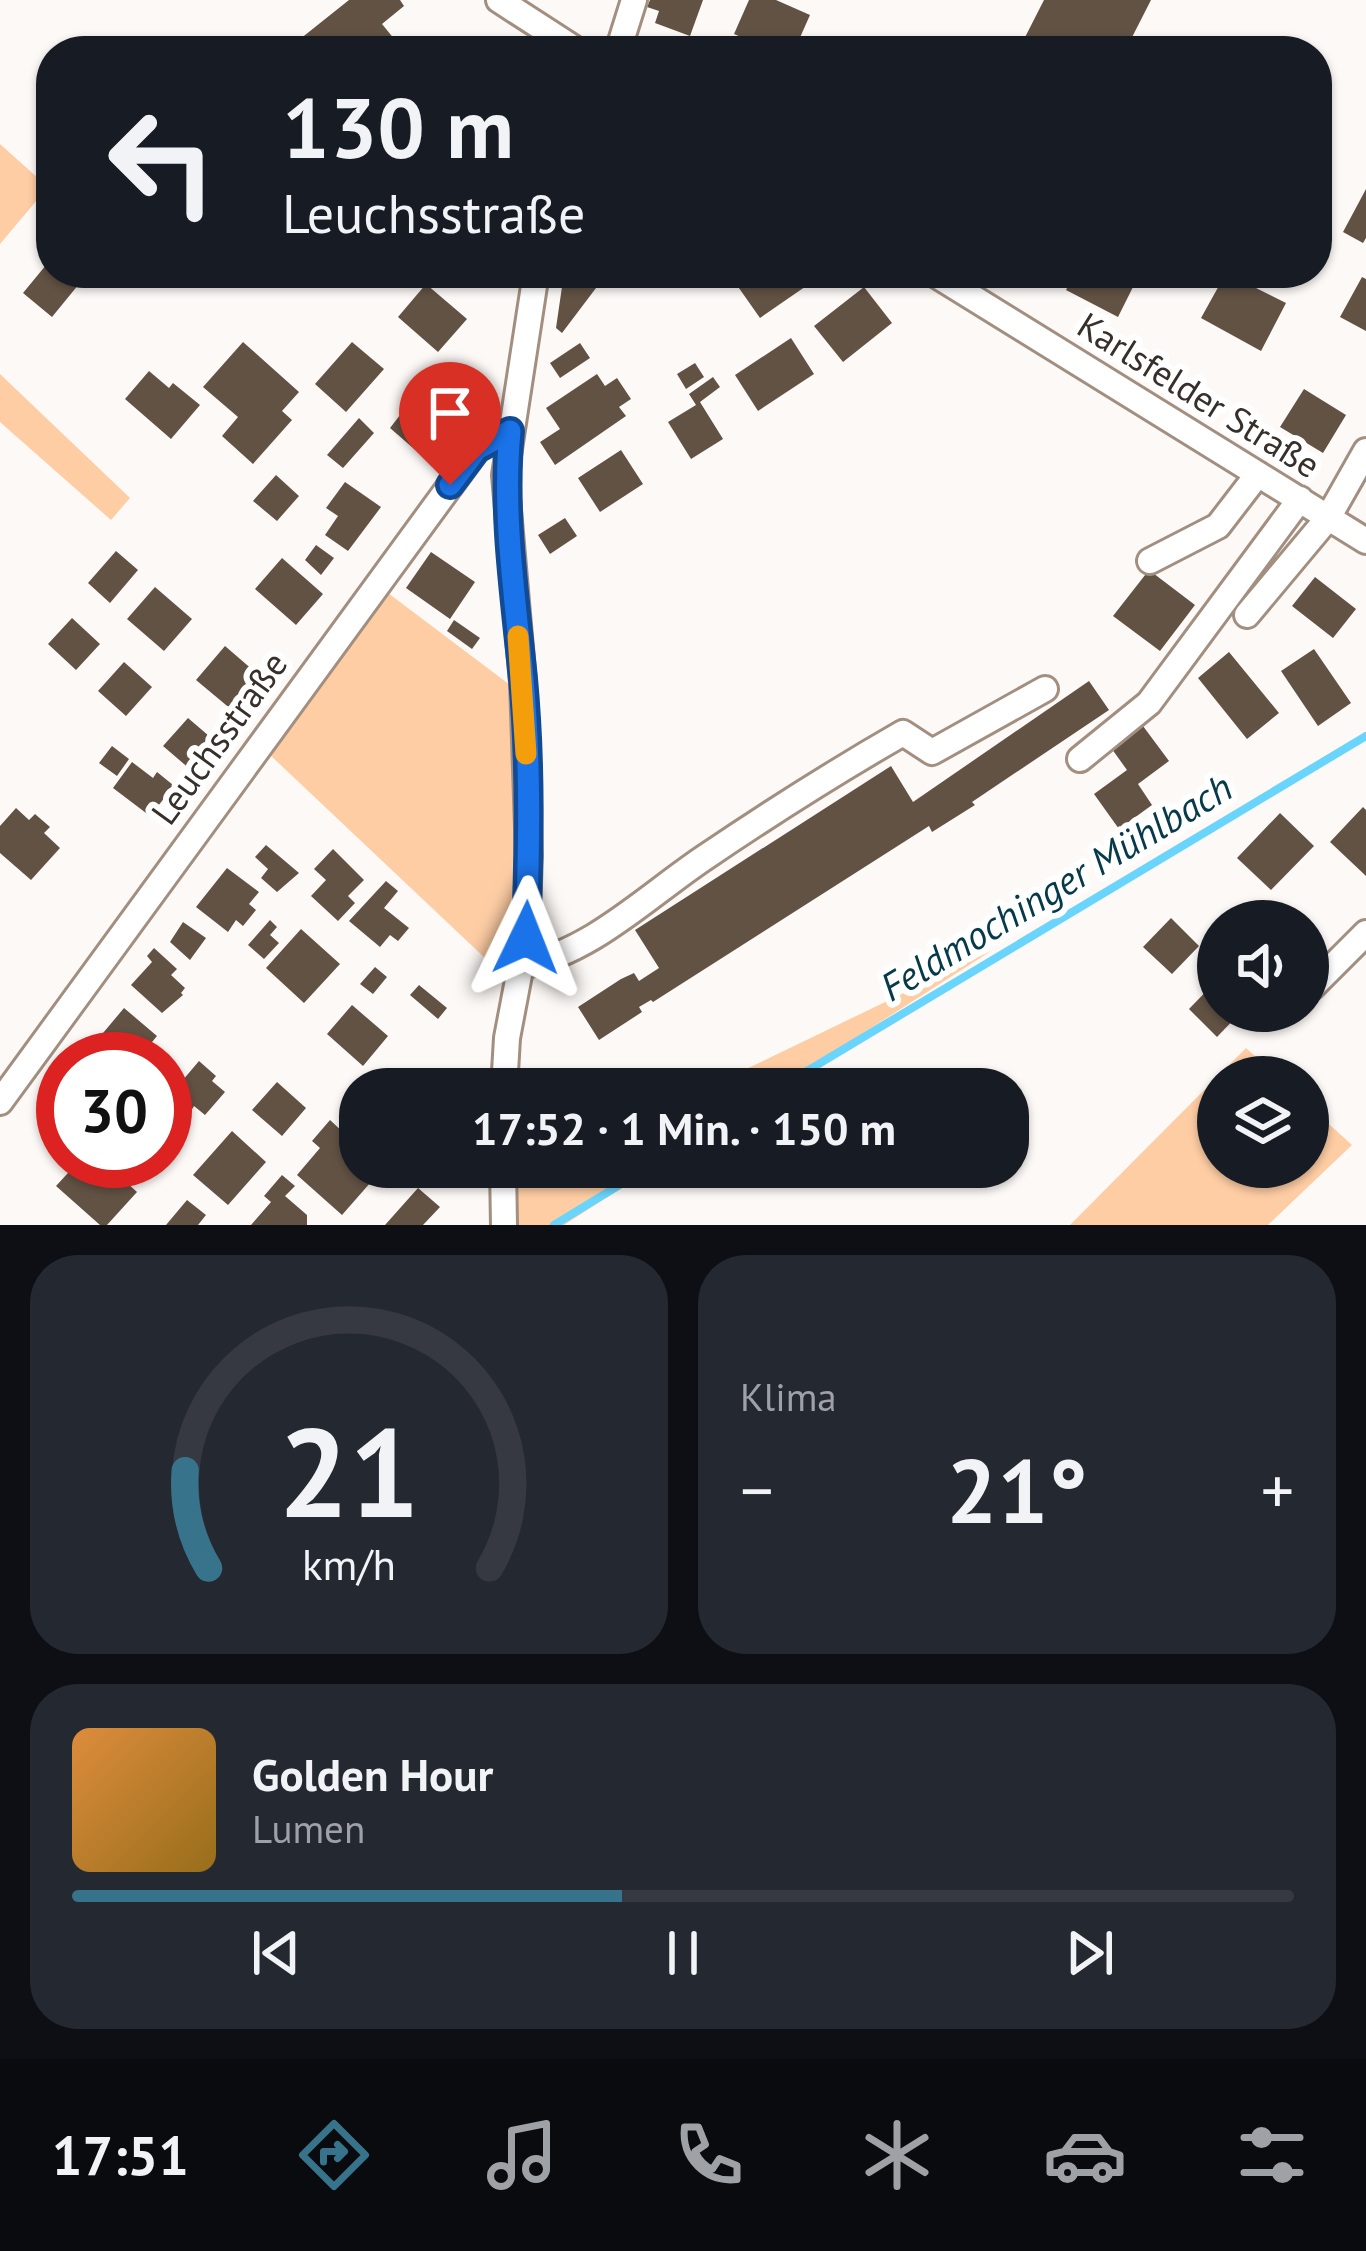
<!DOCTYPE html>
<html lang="de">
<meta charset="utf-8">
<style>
body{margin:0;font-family:"PT Sans",sans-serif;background:#242831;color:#f1f3f6;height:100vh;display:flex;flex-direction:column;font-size:45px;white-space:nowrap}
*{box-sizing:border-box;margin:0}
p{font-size:39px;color:#9ea1a6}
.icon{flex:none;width:66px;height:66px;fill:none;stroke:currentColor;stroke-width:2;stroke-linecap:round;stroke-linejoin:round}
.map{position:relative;height:1225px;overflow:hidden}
.details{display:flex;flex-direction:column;gap:30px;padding:30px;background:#0d0f14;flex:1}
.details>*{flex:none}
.banner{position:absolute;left:36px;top:36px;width:1296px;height:252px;border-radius:48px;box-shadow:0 3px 9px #0004;background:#171b24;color:#f1f3f6;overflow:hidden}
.tools{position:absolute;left:1197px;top:900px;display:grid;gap:24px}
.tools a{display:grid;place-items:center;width:132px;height:132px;border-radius:50%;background:#171b24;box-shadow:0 3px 9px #0004;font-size:60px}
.speed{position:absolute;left:36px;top:1032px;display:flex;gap:24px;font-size:60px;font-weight:700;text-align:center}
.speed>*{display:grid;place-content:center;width:156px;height:156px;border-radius:50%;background:#171b24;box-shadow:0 3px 9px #0004;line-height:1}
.speed .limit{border:18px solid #d22;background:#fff;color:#111}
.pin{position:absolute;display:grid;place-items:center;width:102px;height:102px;color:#fff;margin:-123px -51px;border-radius:50% 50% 50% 0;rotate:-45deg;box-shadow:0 0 12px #0007}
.pin .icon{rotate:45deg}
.me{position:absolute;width:132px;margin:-66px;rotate:2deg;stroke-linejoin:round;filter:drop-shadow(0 0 9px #0008)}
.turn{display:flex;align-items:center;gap:42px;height:252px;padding:0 48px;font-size:54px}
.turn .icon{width:156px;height:156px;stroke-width:2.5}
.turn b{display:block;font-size:84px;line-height:102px}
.big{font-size:90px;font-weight:800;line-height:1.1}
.details .tile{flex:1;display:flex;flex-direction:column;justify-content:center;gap:18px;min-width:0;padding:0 42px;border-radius:48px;background:#242831}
.details .dial{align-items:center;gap:0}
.dial svg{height:312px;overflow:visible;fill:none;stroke:#363941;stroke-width:7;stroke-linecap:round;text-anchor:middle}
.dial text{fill:#f1f3f6;stroke:none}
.song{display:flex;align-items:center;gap:36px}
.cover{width:144px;height:144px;border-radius:18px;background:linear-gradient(135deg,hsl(30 70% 55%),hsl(40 70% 35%))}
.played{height:12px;border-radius:6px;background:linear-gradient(90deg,#37748b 45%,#363941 45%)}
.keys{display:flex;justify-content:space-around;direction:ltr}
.heat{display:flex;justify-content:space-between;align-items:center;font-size:66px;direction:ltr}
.details .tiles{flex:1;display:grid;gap:30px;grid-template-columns:1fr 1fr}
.tile:last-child{grid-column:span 2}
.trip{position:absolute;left:339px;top:1068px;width:690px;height:120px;border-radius:48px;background:#171b24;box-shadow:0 3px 9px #0004;font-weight:800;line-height:120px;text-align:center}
.tab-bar{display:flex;height:192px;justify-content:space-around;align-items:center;background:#090b0e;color:#9ea1a6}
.tab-bar .icon{width:84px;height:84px}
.tab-bar .on{color:#37748b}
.tab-bar b{font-size:54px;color:#f1f3f6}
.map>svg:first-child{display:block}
</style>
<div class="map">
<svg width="1366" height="1225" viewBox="0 0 1366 1225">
<rect width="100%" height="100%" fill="#fdf9f6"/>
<path fill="#fecda4" d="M 0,144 L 48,187 L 0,244 Z
M 0,374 L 130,498 L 111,520 L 0,422 Z
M 384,590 L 510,685 C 513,782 521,880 504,976 L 268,753 Z
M 991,951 L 776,1089 L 680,1089 L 711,1086 Z
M 1246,1048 L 1278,1077 L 1218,1077 L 1218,1167 L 1308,1167 L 1308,1105 L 1352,1145 L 1268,1225 L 1070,1225 Z
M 511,1167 L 654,1167 L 564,1225 L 511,1225 Z"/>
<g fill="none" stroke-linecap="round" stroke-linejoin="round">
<path stroke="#6ad5fc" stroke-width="8" d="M 777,1089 L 1366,736
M 554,1225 L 649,1167"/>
</g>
<path fill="#625244" d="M 349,0 L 400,0 L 404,6 L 382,24 L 404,51 L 362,51 L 359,47 L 353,51 L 285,51 Z
M 650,0 L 703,0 L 690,36 L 655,23 L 659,11 L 647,7 Z
M 749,0 L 776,0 L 810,15 L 794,51 L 773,51 L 734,34 Z
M 1044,0 L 1151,0 L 1125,51 L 1018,51 Z
M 1366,189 L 1366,238 L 1363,243 L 1343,232 Z
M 51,259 L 51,273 L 88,273 L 52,317 L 23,293 Z
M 564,273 L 573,273 L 596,288 L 562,333 L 556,328 Z
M 745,273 L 806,273 L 812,282 L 760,318 L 734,281 Z
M 1075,273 L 1140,273 L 1118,317 L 1066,290 Z
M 1226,273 L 1286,303 L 1261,351 L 1201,318 Z
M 1362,277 L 1366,279 L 1366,331 L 1340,317 Z
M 426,284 L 467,319 L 438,352 L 398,317 Z
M 864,287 L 892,323 L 843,362 L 814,326 Z
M 791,338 L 814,374 L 758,411 L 735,375 Z
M 243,342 L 299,392 L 282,411 L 292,420 L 253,464 L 222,436 L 238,417 L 203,387 Z
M 352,342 L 384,369 L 346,412 L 315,384 Z
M 580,343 L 590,358 L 560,378 L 550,363 Z
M 695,363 L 704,377 L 686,389 L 677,374 Z
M 149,371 L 169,388 L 173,383 L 200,405 L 171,439 L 125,399 Z
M 597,374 L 605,386 L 617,378 L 631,399 L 619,407 L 626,416 L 555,465 L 540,442 L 560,429 L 546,408 Z
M 713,377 L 720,387 L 700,402 L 723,439 L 691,459 L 668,422 L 696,405 L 689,394 Z
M 428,379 L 458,405 L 420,454 L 390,428 Z
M 1304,389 L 1346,415 L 1323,453 L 1280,427 Z
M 359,418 L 374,433 L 343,468 L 327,455 Z
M 621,450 L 643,484 L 600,512 L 578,478 Z
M 276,475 L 299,496 L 277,521 L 253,501 Z
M 345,482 L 381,507 L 348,551 L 325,535 L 338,516 L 326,508 Z
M 565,518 L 577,536 L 550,554 L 538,535 Z
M 316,545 L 334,558 L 321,575 L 305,560 Z
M 116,551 L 138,570 L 110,603 L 88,583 Z
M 431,552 L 475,582 L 450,619 L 406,588 Z
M 282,558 L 323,594 L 296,625 L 255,589 Z
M 1149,570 L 1195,605 L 1160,651 L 1113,616 Z
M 1315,577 L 1356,609 L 1333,638 L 1292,606 Z
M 155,587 L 192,619 L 164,651 L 127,619 Z
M 72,618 L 100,644 L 76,670 L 48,644 Z
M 454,620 L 480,638 L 472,649 L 447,631 Z
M 225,646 L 261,677 L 232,710 L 196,680 Z
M 1314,649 L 1351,703 L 1318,726 L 1281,671 Z
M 1229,652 L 1279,713 L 1247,739 L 1198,678 Z
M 124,662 L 152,687 L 126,716 L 98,691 Z
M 1089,681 L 1109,710 L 972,802 L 975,805 L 932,832 L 929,826 L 653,1002 L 651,1000 L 639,1007 L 642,1012 L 599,1040 L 578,1007 L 621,979 L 634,973 L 639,981 L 659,968 L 635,930 L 891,766 L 913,802 Z
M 188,718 L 216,742 L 191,770 L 163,746 Z
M 1140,722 L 1169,761 L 1138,784 L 1152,805 L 1119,829 L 1094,794 L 1127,770 L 1109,745 Z
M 112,746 L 129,759 L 117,776 L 99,763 Z
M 132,762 L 153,778 L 157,772 L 178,789 L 174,794 L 170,791 L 150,816 L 113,788 Z
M 1363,807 L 1366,810 L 1366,876 L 1330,842 Z
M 16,808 L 29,820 L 35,814 L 50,827 L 44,833 L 60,848 L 31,880 L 0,853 L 0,826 Z
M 1280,813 L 1314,846 L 1271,890 L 1237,858 Z
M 266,845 L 299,873 L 277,892 L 261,878 L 268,869 L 255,857 Z
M 333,849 L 364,880 L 348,896 L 355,903 L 338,921 L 311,896 L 326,880 L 314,869 Z
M 227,868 L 259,892 L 249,904 L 256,910 L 243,926 L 236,920 L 228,932 L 196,907 Z
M 386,881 L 398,891 L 384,908 L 409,928 L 398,941 L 390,935 L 380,947 L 349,921 Z
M 1171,918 L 1199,946 L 1172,974 L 1143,947 Z
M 270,920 L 277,927 L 270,935 L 279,943 L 264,959 L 248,945 Z
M 183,922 L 206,938 L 190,960 L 170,942 Z
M 301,929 L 340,964 L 304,1003 L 266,968 Z
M 154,948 L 177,969 L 171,975 L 185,988 L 181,993 L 183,995 L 162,1013 L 131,985 L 152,962 L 147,956 Z
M 375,967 L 387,977 L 373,994 L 360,984 Z
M 1218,979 L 1218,1011 L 1242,1011 L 1217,1037 L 1189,1009 Z
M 419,985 L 447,1008 L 438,1019 L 410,995 Z
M 352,1005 L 388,1036 L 363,1066 L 327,1034 Z
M 124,1008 L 157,1036 L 138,1059 L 98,1059 L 107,1048 L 98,1039 Z
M 199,1061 L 216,1076 L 212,1081 L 225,1092 L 205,1115 L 194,1106 L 191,1111 L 171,1094 Z
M 277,1082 L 306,1108 L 282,1136 L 252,1110 Z
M 330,1120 L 344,1133 L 339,1139 L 360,1158 L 360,1167 L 370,1167 L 378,1174 L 342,1215 L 297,1175 L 320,1148 L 312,1141 Z
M 232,1131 L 266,1162 L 228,1205 L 193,1175 Z
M 79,1161 L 103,1161 L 137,1192 L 107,1225 L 100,1225 L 56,1186 Z
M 282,1175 L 295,1186 L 285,1196 L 307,1215 L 307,1225 L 251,1225 L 271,1202 L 264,1196 Z
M 418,1188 L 440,1207 L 423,1225 L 385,1225 Z
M 187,1200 L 206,1215 L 198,1225 L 166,1225 Z"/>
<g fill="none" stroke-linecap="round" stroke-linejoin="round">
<defs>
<path id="minor" d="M 499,0 L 578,51
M 618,51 L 634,0
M 933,273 L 1366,541
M 1150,561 L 1218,526 L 1258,474
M 1247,615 L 1328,518 L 1366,451
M 1080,759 L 1149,703 L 1300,499
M 521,966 C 592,952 646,897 704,858 C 769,814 835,772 903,733 L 932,752 L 1045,689
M 1312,987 L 1366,933
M 504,1089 L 507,1038 L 526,938 L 529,856 L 523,683 L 505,475 L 536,273
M 0,1102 L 477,449 L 510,431
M 503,1167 L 504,1225"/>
</defs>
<use href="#minor" stroke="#a28f80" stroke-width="30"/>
<use href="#minor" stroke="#fff" stroke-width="24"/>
</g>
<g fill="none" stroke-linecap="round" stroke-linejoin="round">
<defs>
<path id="route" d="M 450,485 L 477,449 L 510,431 C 502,513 515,597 523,679 C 531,765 529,853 526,938"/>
</defs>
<use href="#route" stroke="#114b97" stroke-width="30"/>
<use href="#route" stroke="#1a73e8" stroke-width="21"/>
<path stroke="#f59e0b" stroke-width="21" d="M 518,636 L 526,754"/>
</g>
<g text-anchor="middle" stroke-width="12" stroke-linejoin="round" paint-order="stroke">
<g font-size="36" fill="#372f29" stroke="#fff">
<text transform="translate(1199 395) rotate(32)" y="13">Karlsfelder Straße</text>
<text transform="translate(219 738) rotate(-54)" y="13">Leuchsstraße</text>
</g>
<g font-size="39" font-style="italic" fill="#063949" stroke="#fff">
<text transform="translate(1056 887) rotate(-31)" y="14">Feldmochinger Mühlbach</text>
</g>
</g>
</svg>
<div class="tools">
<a><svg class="icon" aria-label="sound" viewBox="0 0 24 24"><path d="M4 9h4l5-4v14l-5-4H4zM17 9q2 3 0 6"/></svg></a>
<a><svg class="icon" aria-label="layers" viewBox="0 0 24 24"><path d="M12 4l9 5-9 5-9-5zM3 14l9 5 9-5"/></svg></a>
</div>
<div class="speed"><div class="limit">30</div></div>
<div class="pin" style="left:450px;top:485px;background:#d93025"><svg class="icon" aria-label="arrive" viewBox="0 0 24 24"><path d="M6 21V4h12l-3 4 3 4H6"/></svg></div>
<svg class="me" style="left:526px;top:938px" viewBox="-20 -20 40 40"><path d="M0-17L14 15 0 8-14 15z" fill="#1a73e8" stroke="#fff" stroke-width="4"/></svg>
<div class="trip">17:52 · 1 Min. · 150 m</div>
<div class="banner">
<div class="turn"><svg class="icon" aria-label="left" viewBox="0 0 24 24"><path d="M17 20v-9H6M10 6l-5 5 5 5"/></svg><div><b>130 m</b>Leuchsstraße</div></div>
</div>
</div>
<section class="details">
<div class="tiles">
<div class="tile dial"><svg viewBox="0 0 100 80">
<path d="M14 69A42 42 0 1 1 86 69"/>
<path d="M14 69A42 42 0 0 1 8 44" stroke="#37748b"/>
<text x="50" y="56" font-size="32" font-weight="700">21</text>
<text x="50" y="72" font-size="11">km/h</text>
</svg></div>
<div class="tile"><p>Klima</p>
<div class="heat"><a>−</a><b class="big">21°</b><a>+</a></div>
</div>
<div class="tile">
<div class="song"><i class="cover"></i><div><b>Golden Hour</b><p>Lumen</p></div></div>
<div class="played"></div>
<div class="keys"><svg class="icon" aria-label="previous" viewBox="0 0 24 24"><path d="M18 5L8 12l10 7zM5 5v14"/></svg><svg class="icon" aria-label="pause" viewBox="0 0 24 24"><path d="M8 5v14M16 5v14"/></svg><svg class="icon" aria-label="next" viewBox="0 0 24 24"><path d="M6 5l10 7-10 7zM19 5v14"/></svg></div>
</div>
</div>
</section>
<nav class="tab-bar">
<b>17:51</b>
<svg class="icon on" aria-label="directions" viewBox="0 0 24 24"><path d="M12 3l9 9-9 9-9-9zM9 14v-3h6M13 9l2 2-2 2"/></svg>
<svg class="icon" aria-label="music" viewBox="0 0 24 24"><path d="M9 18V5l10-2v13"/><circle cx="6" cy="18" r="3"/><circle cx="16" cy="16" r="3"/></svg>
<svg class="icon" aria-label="phone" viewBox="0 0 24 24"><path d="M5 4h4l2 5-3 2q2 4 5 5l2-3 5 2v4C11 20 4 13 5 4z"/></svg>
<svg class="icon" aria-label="climate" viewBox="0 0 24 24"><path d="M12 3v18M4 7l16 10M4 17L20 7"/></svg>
<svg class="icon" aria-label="car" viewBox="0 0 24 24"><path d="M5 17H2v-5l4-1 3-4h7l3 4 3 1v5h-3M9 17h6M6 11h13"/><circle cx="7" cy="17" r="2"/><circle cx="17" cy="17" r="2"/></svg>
<svg class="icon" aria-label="filters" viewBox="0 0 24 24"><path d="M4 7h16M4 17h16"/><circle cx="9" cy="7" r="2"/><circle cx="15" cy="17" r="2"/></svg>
</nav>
